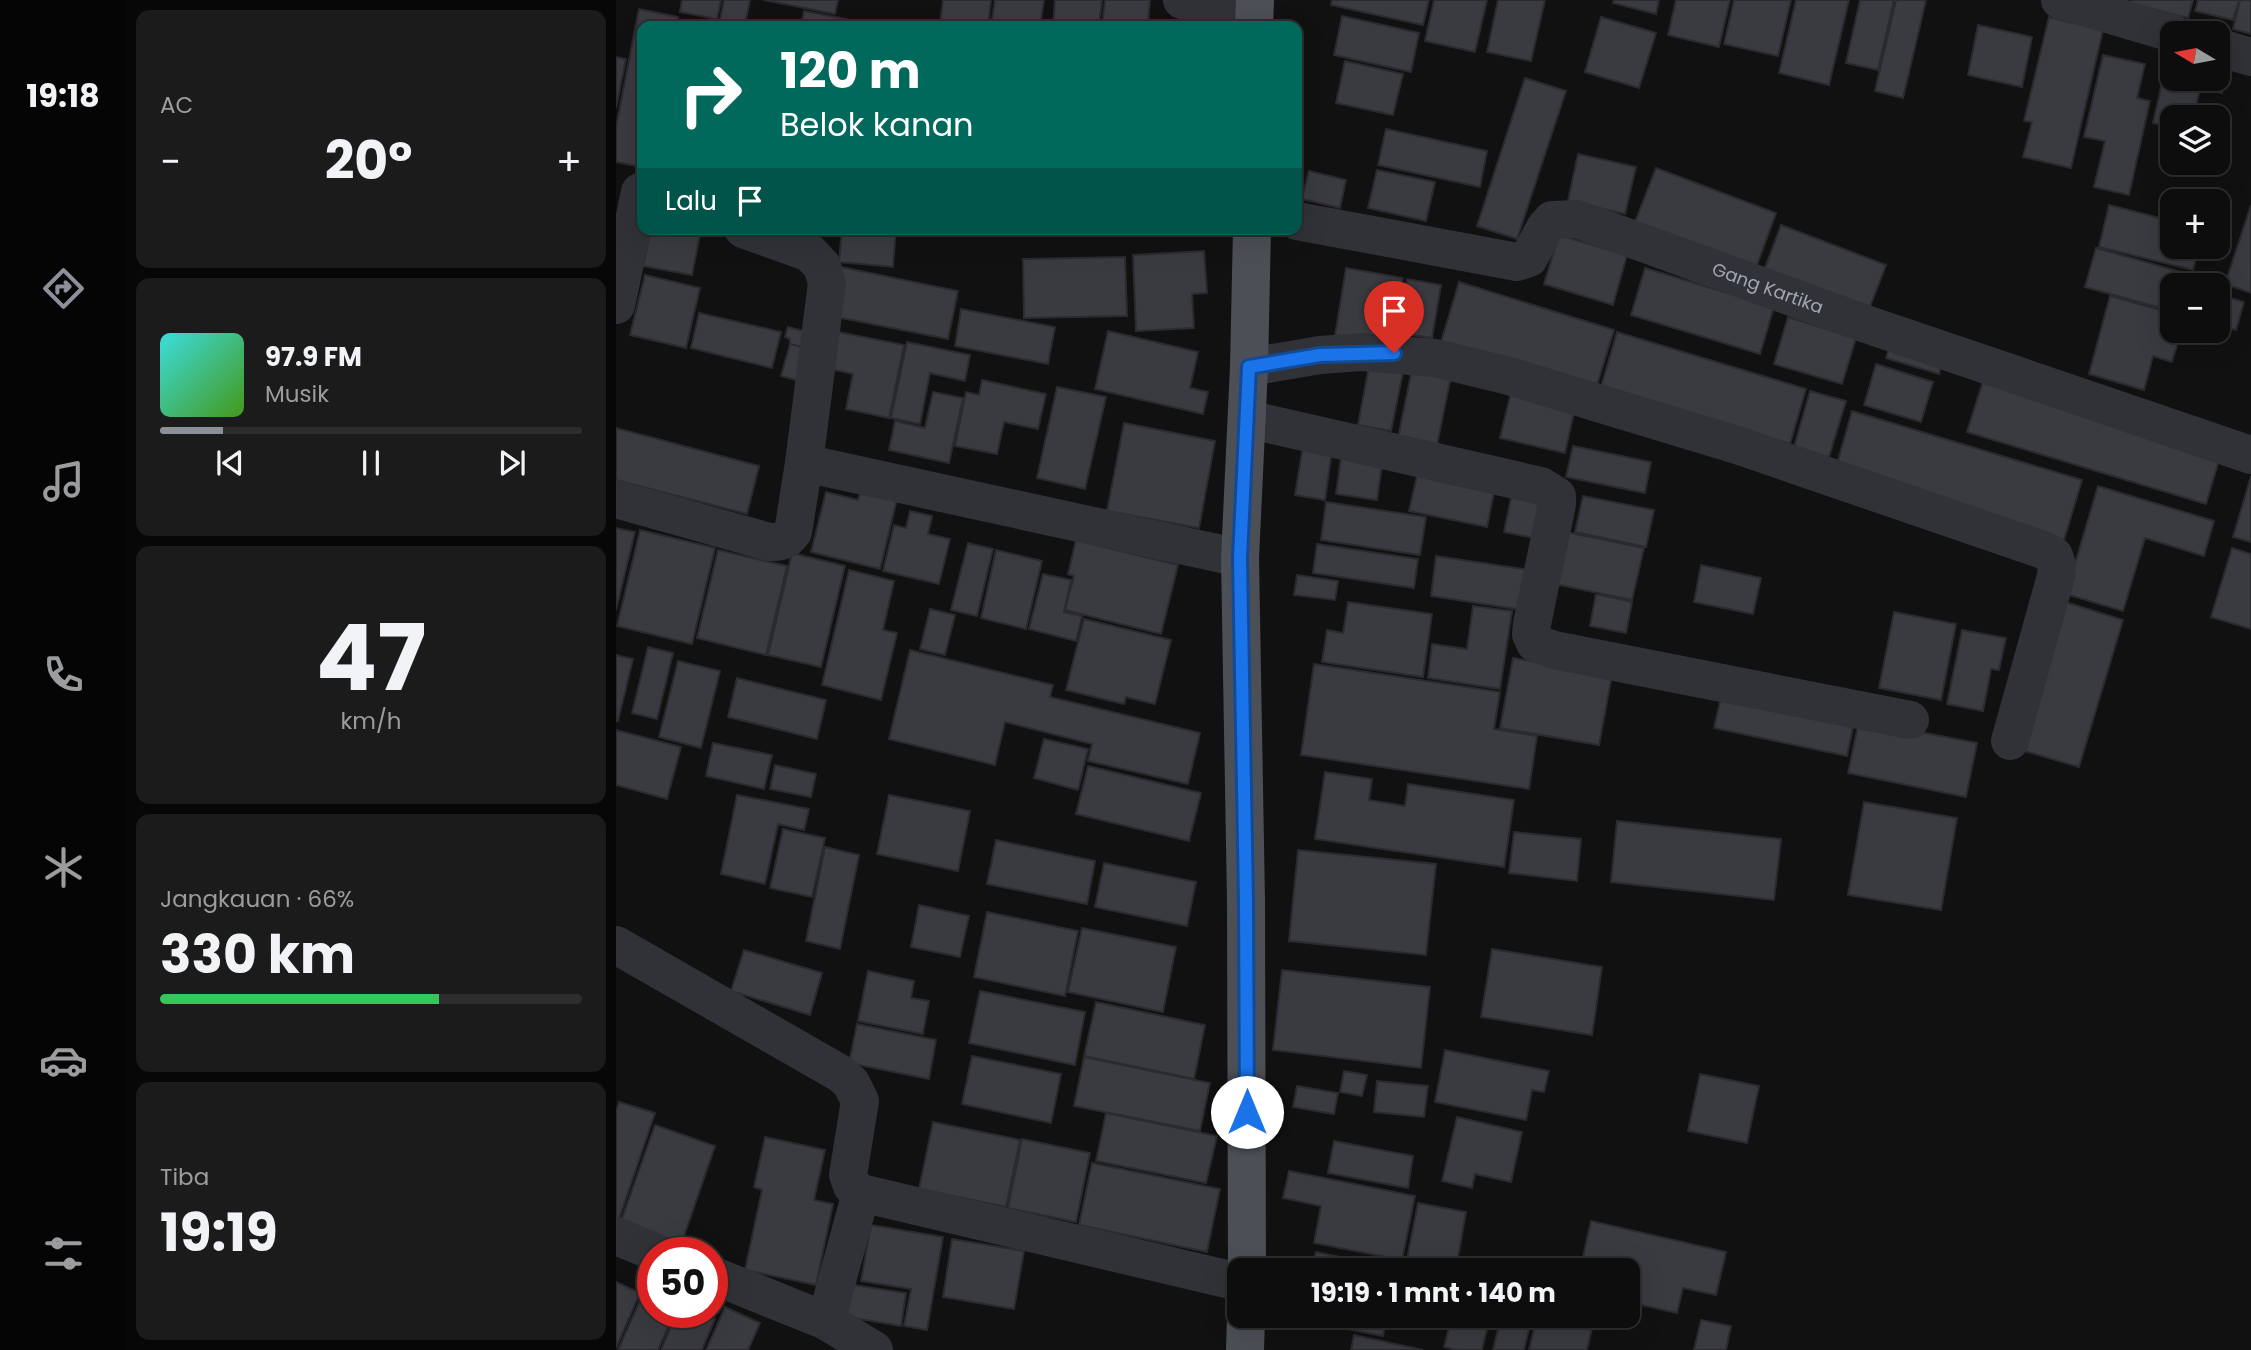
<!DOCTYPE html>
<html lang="id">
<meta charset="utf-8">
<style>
body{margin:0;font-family:Poppins,sans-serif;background:#1b1b1c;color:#f1f3f6;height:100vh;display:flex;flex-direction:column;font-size:26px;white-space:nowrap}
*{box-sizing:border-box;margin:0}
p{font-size:23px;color:#9a9c9e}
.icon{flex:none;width:38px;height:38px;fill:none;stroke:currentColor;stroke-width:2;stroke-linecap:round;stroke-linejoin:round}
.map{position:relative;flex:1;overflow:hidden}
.side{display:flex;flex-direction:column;gap:10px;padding:10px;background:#070708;width:490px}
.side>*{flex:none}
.banner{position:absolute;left:21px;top:21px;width:665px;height:214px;border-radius:14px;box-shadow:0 7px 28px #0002,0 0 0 2px #2d2d2e;background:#00695c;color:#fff;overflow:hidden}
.needle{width:46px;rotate:280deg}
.tools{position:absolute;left:1544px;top:21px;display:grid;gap:14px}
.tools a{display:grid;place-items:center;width:70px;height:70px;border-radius:14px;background:#0d0d0e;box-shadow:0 7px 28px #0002,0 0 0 2px #2d2d2e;font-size:35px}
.speed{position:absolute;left:21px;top:1237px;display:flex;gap:14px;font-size:35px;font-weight:700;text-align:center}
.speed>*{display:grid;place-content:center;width:91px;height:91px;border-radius:50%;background:#0d0d0e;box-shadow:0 7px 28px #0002,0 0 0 2px #2d2d2e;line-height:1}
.speed .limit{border:10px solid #d22;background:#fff;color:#111}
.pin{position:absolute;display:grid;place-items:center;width:60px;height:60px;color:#fff;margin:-72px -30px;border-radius:50% 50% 50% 0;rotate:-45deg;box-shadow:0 0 7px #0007}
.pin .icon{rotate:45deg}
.me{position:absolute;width:77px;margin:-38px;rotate:0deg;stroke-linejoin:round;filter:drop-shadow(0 0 5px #0008)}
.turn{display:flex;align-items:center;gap:24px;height:147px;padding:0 28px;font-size:32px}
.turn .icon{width:91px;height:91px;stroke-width:2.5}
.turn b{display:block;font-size:49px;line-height:60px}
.then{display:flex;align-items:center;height:66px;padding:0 28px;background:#0003;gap:14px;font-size:26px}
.big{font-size:52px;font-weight:700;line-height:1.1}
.side .card{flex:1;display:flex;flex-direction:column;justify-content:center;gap:10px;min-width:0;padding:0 24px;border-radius:14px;background:#1b1b1c}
.side .dial{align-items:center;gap:0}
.dial b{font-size:91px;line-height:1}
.song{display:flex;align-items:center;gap:21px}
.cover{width:84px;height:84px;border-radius:10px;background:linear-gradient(135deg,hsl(180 70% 55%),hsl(100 70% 35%))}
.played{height:7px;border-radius:4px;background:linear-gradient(90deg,#8c9099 15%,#2d2d2e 15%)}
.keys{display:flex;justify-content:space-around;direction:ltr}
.heat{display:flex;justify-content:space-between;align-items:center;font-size:38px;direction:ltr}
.charge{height:10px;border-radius:5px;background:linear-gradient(90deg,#34c759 66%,#2d2d2e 0)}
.trip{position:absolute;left:611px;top:1258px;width:413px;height:70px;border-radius:14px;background:#0d0d0e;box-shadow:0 7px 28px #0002,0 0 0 2px #2d2d2e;font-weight:700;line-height:70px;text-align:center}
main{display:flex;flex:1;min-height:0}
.dock{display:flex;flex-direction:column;width:126px;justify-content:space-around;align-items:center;background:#050506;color:#9a9c9e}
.dock .icon{width:49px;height:49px}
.dock .current{color:#8c9099}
.dock b{font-size:32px;color:#f1f3f6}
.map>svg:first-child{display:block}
</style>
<main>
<nav class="dock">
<b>19:18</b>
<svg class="icon current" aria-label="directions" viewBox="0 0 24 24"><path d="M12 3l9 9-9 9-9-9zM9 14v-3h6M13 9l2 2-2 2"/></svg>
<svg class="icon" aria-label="music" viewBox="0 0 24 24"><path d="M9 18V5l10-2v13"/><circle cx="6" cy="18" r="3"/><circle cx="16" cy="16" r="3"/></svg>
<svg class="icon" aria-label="phone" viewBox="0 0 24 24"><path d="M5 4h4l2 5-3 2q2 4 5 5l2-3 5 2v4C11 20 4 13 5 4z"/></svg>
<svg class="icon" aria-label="climate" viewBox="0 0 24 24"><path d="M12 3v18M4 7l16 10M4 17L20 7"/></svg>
<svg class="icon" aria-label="car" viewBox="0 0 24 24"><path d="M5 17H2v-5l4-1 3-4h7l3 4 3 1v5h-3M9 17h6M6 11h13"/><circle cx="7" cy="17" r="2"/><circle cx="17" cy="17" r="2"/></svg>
<svg class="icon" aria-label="filters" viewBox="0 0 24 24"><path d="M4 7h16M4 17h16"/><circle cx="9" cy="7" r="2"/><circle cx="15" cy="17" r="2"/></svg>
</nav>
<section class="side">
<div class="card"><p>AC</p>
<div class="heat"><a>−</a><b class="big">20°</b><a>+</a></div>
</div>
<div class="card">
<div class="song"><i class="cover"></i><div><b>97.9 FM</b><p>Musik</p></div></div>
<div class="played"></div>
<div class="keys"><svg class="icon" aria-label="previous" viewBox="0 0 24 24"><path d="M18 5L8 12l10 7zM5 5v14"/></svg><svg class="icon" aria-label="pause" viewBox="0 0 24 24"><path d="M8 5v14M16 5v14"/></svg><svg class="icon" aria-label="next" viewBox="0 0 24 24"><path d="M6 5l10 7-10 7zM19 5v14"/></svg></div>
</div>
<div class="card dial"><b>47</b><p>km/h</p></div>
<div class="card"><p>Jangkauan · 66%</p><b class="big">330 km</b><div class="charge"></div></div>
<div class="card"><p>Tiba</p><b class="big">19:19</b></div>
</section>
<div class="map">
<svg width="1635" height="1350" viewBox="0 0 1635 1350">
<rect width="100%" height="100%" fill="#111112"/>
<path fill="#3a3b40" stroke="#2b2a2e" stroke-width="2" d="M 66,0 L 105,0 L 101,19 L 64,12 Z
M 108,0 L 134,0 L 129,24 L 104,20 Z
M 148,0 L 222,0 L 219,14 Z
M 327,0 L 375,0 L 372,26 L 324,25 Z
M 379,0 L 428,0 L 424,26 L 375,26 Z
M 439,0 L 486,0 L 483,26 L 437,26 Z
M 489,0 L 534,0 L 532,23 L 570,26 L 486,26 Z
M 716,0 L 813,0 L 807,25 L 715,5 Z
M 818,0 L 871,0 L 859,52 L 809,41 Z
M 882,0 L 929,0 L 915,61 L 871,52 Z
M 998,0 L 1043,0 L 1040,14 L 997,3 Z
M 1060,0 L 1114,0 L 1103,47 L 1052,35 Z
M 1118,0 L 1175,0 L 1162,56 L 1108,44 Z
M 1180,0 L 1233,0 L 1213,85 L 1163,73 Z
M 1244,0 L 1278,0 L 1262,70 L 1230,63 Z
M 1280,0 L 1310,0 L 1287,98 L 1259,91 Z
M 1516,0 L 1577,0 L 1572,18 L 1515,4 Z
M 1582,0 L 1623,0 L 1617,20 L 1579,11 Z
M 1624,0 L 1635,0 L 1635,34 L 1617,29 Z
M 23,9 L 62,17 L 60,26 L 26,26 L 26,167 L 0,162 L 0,127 Z
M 188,11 L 261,25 L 261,26 L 185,26 Z
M 726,16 L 803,33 L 795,72 L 718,55 Z
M 985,17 L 1040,33 L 1023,88 L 969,72 Z
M 1433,17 L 1487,30 L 1455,168 L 1407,157 L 1416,122 L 1408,121 Z
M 1362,25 L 1416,37 L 1406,87 L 1352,75 Z
M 1553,51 L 1556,51 L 1556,79 L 1601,79 L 1601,62 L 1613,65 L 1606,93 L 1584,88 L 1578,117 L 1556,117 L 1556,127 L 1537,123 Z
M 1487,55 L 1529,64 L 1521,98 L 1534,101 L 1513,195 L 1478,187 L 1489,141 L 1468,137 Z
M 0,57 L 10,59 L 0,108 Z
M 729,61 L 787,74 L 777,115 L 720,103 Z
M 909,78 L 950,91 L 901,239 L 861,226 Z
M 770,129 L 871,151 L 864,187 L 762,165 Z
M 962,154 L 1020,167 L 1009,214 L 952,201 Z
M 1040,168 L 1160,213 L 1140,268 L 1019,222 Z
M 761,170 L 819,182 L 810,221 L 752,208 Z
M 693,171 L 730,180 L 724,208 L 686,199 Z
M 1493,205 L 1556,221 L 1556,247 L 1583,247 L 1577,270 L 1483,247 Z
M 1635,205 L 1635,293 L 1609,284 Z
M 1165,225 L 1270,265 L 1252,312 L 1147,273 Z
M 35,229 L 85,229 L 76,275 L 27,266 Z
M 226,229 L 280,229 L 277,267 L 223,262 Z
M 426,229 L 459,229 L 458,234 L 426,231 Z
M 502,229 L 521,229 L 521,236 L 501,234 Z
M 943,235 L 1011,255 L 997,305 L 928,284 Z
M 1480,248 L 1601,282 L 1600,285 L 1556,285 L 1556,311 L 1469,287 Z
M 588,251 L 591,293 L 576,294 L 578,328 L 520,331 L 517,255 Z
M 509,257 L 511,316 L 408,318 L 407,259 Z
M 220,266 L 342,291 L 332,339 L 210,315 Z
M 730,268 L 787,278 L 776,346 L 719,336 Z
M 1029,268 L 1158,307 L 1144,354 L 1015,315 Z
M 29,275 L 84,288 L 70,348 L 14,335 Z
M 791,279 L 825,285 L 816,338 L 781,333 Z
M 843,282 L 998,330 L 980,388 L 825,342 Z
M 1601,294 L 1628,302 L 1620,330 L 1601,324 Z
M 1494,296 L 1556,313 L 1556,331 L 1565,331 L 1556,362 L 1537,356 L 1528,390 L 1473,374 Z
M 345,309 L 439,327 L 432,364 L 339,346 Z
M 83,313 L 165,332 L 156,368 L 75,348 Z
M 1172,317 L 1240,338 L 1226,384 L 1158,364 Z
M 172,327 L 199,334 L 195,349 L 174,344 L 174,339 L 169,337 Z
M 212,330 L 288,345 L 273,418 L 230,409 L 237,374 L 205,367 Z
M 492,331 L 582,352 L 574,388 L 592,392 L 587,414 L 479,389 Z
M 1001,332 L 1190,389 L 1174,444 L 985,387 Z
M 1275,341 L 1328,356 L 1323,374 L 1270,358 Z
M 291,342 L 354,355 L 349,381 L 314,373 L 304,424 L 275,418 Z
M 174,344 L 195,349 L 187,382 L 165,376 Z
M 754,361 L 788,367 L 775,431 L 742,425 Z
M 797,364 L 836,371 L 821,445 L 782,438 Z
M 1260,364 L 1317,382 L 1305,422 L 1248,405 Z
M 1368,378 L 1606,450 L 1590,504 L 1351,432 Z
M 366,380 L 430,394 L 422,429 L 388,422 L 381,454 L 339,446 L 350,392 L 363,395 Z
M 441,387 L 490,397 L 469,489 L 421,478 Z
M 896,388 L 960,403 L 949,453 L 884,438 Z
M 1194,391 L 1230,401 L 1213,457 L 1178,447 Z
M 317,392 L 347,398 L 333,463 L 273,450 L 279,421 L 309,428 Z
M 1236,411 L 1466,480 L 1448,540 L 1219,471 Z
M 508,423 L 599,441 L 583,528 L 491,511 Z
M 0,428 L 143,466 L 131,514 L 0,480 Z
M 687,446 L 716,450 L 709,500 L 679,495 Z
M 957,446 L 1035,462 L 1029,493 L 950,477 Z
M 726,451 L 767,457 L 761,500 L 720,494 Z
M 803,467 L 880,482 L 871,527 L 793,511 Z
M 1635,476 L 1635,542 L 1617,537 Z
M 246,486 L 282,495 L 264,569 L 195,552 L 210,492 L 242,500 Z
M 1482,486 L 1598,521 L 1588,556 L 1529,538 L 1507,611 L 1450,594 Z
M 896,493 L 935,501 L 928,540 L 888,532 Z
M 967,496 L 1038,510 L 1030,547 L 959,532 Z
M 710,502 L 810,517 L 804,555 L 705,540 Z
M 294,511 L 316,516 L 312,534 L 334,539 L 323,584 L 267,571 L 278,525 L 290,528 Z
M 0,528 L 19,532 L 0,610 Z
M 24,530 L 99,548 L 76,644 L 1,626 Z
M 945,531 L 1028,548 L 1016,600 L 934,583 Z
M 460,540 L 562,565 L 545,634 L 449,610 L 458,576 L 452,574 Z
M 352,543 L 377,549 L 361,616 L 335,610 Z
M 701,544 L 802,559 L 798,588 L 697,573 Z
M 1616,548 L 1635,554 L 1635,629 L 1595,617 Z
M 102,550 L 171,566 L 150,655 L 81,638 Z
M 380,550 L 426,561 L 410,629 L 365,618 Z
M 176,553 L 229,566 L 205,667 L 152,655 Z
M 820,556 L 913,570 L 907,610 L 815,596 Z
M 1085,565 L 1145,578 L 1137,614 L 1078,602 Z
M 233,570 L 278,581 L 267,630 L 281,633 L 265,700 L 206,685 Z
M 427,574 L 455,580 L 448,612 L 466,616 L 460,641 L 413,629 Z
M 681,575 L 722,581 L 719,600 L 678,595 Z
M 980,594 L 1016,602 L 1010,633 L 974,626 Z
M 1446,601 L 1507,620 L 1463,767 L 1402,749 Z
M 732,602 L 816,614 L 807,677 L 706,662 L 711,630 L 727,633 Z
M 857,606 L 896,611 L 884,689 L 812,678 L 816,644 L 851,649 Z
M 314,609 L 339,615 L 329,655 L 304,649 Z
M 1278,612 L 1340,624 L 1325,700 L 1263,688 Z
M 468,619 L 555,640 L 539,704 L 510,697 L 508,704 L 450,690 Z
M 1346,630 L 1390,638 L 1383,670 L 1375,669 L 1367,711 L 1331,704 Z
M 32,647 L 57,653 L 41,719 L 16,713 Z
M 294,650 L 437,685 L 434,697 L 584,733 L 572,784 L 472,761 L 476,744 L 389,722 L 379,765 L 273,739 Z
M 0,655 L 17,659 L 2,721 L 0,721 Z
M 897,658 L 996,675 L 983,745 L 884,728 Z
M 62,661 L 104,671 L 85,748 L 43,737 Z
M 698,664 L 884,692 L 878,729 L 921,736 L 913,789 L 685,755 Z
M 121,678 L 210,700 L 201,739 L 112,717 Z
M 1108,684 L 1240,713 L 1231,756 L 1098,728 Z
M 1243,720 L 1361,743 L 1350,797 L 1232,773 Z
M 0,730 L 65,747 L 51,799 L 0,785 Z
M 428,739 L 472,749 L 462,790 L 418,778 Z
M 97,743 L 156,755 L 148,789 L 90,776 Z
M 159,765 L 200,774 L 195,797 L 154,789 Z
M 472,766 L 585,793 L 573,841 L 460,814 Z
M 709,772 L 756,779 L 753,800 L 789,806 L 792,784 L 898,800 L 888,867 L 699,839 Z
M 121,795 L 193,809 L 188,830 L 162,824 L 149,884 L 105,874 Z
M 273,795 L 354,811 L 342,871 L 261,854 Z
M 1248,802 L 1341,818 L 1325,910 L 1232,895 Z
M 1001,821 L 1165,839 L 1158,900 L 995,882 Z
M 167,829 L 209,838 L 196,897 L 154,888 Z
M 898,832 L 965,839 L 961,881 L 893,873 Z
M 380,840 L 479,861 L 471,904 L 371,884 Z
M 209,847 L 243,855 L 224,949 L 190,941 Z
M 682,850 L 820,864 L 810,955 L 673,941 Z
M 488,863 L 580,882 L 571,926 L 479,907 Z
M 303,905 L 353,916 L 344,957 L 295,947 Z
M 371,912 L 462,931 L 449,996 L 358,977 Z
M 466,928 L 560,947 L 547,1012 L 452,992 Z
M 876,949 L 986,967 L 976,1035 L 865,1017 Z
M 128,950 L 206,973 L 194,1015 L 115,991 Z
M 666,970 L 814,987 L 805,1068 L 657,1050 Z
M 252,971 L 298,981 L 295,998 L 313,1001 L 307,1034 L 242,1021 Z
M 364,991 L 469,1012 L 459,1065 L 353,1043 Z
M 480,1002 L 589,1025 L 578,1079 L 468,1056 Z
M 241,1024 L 320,1040 L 313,1079 L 233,1063 Z
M 829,1050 L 933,1071 L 928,1092 L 916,1090 L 910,1120 L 819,1102 Z
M 356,1056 L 445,1074 L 435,1123 L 346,1104 Z
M 468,1057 L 594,1083 L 584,1131 L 458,1106 Z
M 728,1071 L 751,1075 L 746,1096 L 724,1092 Z
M 1084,1074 L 1143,1086 L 1131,1143 L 1072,1131 Z
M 761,1081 L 812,1086 L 808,1117 L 758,1112 Z
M 681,1086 L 722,1093 L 718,1114 L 677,1107 Z
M 3,1102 L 39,1113 L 3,1219 L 0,1219 L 0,1111 Z
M 490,1113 L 601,1136 L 590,1183 L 480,1161 Z
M 841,1117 L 906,1132 L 895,1182 L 859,1174 L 856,1188 L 826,1181 Z
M 317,1122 L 404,1140 L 390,1207 L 303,1189 Z
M 39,1125 L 99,1146 L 65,1245 L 4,1224 Z
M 149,1137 L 209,1150 L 198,1200 L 217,1204 L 200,1285 L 129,1270 L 146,1190 L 138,1187 Z
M 406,1139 L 474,1153 L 460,1222 L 392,1208 Z
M 718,1141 L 797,1156 L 792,1188 L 712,1173 Z
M 476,1163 L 604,1189 L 591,1252 L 463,1225 Z
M 673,1171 L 799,1196 L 786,1260 L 698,1243 L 705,1206 L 667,1198 Z
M 802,1203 L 850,1212 L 840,1269 L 791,1259 Z
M 975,1221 L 1110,1252 L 1100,1295 L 1067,1288 L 1061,1313 L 1012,1302 L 1012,1270 L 964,1270 Z
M 255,1225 L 327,1237 L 311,1330 L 288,1326 L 295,1289 L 245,1281 Z
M 336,1239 L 408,1251 L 398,1309 L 327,1297 Z
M 700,1252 L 781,1269 L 780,1270 L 696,1270 Z
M 0,1282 L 24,1293 L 0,1348 Z
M 231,1284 L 290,1293 L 285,1326 L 226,1316 Z
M 29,1289 L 37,1293 L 37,1312 L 59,1312 L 42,1350 L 2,1350 Z
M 109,1307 L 144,1323 L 132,1350 L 90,1350 Z
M 61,1312 L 85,1312 L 99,1319 L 86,1350 L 45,1350 Z
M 686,1316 L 771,1316 L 767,1336 L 686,1320 Z
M 836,1316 L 874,1316 L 866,1350 L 841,1350 L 828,1347 Z
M 885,1316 L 916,1316 L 908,1350 L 877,1350 Z
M 921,1316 L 979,1316 L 971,1350 L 913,1350 Z
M 1085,1320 L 1115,1326 L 1110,1350 L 1078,1350 Z
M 738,1335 L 807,1350 L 735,1350 Z"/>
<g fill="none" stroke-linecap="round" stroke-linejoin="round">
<g stroke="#313237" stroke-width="38">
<path d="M 566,0 L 638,21"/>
<path d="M 1444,0 L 1556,33"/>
<path d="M 1601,47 L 1635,57"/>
<path id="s1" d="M 681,221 L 901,262 L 913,258 L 929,228 L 936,220 L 961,219 L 1250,324 L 1635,455"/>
<path d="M 127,229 L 194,253 L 206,266 L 211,283 L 188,463"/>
<path d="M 0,305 L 24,192"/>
<path d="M 633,367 L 704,355 L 746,352 L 819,358 L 893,376 L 1121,445 L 1427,550 L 1438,556 L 1441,565 L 1440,576 L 1394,741"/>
<path d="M 631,419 L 925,486 L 941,496 L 941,504 L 916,624 L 915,634 L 919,643 L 938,650 L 1294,720"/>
<path d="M 0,499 L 153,542 C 165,542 170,541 177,532 L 188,463 L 624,558"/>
<path d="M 0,945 L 225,1074 L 235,1083 L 244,1101 L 232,1175 L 236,1186 L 245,1193 L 623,1282"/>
<path d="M 0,1236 L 41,1253"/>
<path d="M 96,1275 L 210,1321 L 258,1350"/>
<path d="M 210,1321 L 245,1193"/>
</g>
<path stroke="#4d4f57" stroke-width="38" d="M 638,26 L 639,0
M 631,1270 L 630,902 L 624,558 L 633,367 L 636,229
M 629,1350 L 630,1316"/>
</g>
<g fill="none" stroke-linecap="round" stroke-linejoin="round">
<defs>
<path id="route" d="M 631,1112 L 630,902 L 624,558 L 633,367 L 704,355 L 778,353"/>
</defs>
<use href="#route" stroke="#114b97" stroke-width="18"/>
<use href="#route" stroke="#1a73e8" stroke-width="12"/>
</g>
<g text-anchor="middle" stroke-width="5" stroke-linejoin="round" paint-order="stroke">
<g font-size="18" fill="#a1a6b4" stroke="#0c0c0d">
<text dy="6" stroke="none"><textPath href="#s1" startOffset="509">Gang Kartika</textPath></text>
</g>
</g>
</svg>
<div class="tools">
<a><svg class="needle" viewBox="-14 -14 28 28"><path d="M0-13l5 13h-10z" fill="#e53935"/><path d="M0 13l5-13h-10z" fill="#9a9c9e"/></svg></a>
<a><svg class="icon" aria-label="layers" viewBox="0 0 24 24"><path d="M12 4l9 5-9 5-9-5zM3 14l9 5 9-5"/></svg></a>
<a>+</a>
<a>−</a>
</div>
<div class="speed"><div class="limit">50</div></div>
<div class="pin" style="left:778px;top:353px;background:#d93025"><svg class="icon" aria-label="arrive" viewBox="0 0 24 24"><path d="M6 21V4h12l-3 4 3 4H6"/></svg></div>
<svg class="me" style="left:631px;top:1112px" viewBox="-20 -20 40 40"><circle r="19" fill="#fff"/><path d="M0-13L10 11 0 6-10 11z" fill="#1a73e8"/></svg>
<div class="trip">19:19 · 1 mnt · 140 m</div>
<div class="banner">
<div class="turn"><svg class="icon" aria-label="right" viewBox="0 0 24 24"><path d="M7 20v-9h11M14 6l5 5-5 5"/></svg><div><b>120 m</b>Belok kanan</div></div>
<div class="then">Lalu<svg class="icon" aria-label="arrive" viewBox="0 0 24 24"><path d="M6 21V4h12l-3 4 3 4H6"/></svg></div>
</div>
</div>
</main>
